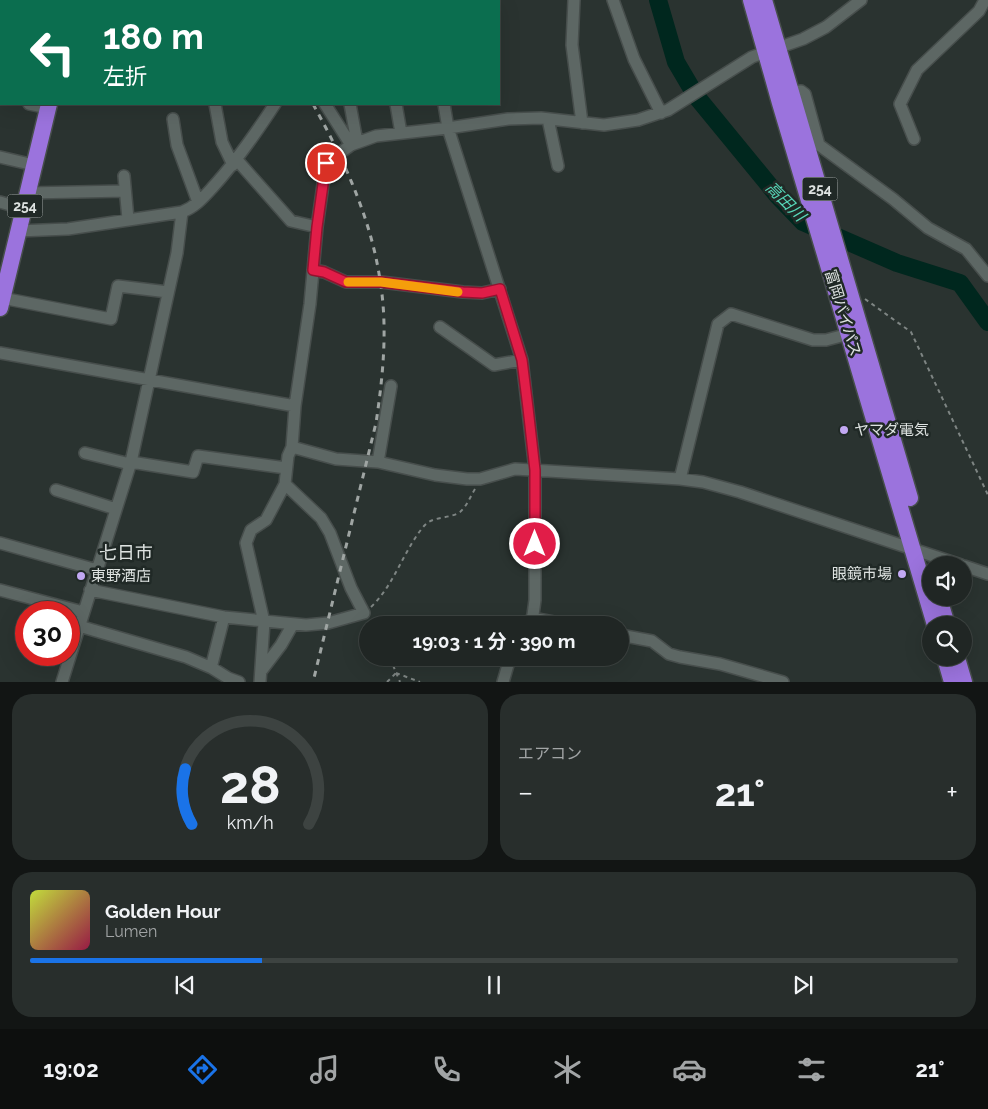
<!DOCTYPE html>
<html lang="ja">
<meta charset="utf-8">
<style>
body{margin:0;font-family:Raleway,"Noto Sans JP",sans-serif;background:#282e2c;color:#f1f3f6;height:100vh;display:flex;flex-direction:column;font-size:19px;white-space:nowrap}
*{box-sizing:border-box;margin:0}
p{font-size:16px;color:#a2a5a6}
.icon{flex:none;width:28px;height:28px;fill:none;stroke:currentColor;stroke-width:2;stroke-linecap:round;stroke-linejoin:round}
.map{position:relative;height:682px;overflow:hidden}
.sheet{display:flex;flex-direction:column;gap:12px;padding:12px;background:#121514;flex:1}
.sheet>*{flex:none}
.hud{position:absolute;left:0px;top:0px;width:500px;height:105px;box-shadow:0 5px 20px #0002,0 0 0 1px #3d4341;background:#0b6e4f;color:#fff;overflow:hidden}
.fabs{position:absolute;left:922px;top:556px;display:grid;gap:10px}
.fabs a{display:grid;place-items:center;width:50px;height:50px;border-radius:50%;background:#202624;box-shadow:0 5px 20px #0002,0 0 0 1px #3d4341;font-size:25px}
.speed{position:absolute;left:15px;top:601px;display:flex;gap:10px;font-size:25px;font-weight:700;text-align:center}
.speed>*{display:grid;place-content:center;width:65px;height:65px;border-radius:50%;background:#202624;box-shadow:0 5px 20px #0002,0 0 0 1px #3d4341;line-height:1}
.speed .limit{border:8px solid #d22;background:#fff;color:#111}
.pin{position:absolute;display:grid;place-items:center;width:42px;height:42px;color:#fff;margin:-21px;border:2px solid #fff;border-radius:50%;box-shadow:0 1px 5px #0007}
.me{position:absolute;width:55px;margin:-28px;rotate:0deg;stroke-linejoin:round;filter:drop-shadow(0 0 4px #0008)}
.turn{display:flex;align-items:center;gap:18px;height:105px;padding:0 20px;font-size:22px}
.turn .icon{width:65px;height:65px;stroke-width:2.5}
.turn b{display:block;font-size:35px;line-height:42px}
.big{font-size:38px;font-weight:700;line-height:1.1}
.sheet .tile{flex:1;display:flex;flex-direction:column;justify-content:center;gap:8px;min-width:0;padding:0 18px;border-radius:20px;background:#282e2c}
.sheet .dial{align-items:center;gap:0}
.dial svg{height:130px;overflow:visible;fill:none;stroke:#3d4341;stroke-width:7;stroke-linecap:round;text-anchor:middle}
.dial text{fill:#f1f3f6;stroke:none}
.song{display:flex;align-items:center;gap:15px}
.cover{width:60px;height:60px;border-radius:8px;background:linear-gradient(135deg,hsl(70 70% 55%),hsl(340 70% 35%))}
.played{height:5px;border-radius:2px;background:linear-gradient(90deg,#1a73e8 25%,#3d4341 25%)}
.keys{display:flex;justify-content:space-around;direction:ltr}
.heat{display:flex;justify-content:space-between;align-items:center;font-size:28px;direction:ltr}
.sheet .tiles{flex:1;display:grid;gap:12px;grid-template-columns:1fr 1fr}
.tile:last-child{grid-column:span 2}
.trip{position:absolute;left:359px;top:616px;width:270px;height:50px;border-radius:25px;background:#202624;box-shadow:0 5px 20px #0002,0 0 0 1px #3d4341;font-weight:700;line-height:50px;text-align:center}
.menu{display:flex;height:80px;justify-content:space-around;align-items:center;background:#0d0f0e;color:#a2a5a6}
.menu .icon{width:35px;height:35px}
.menu .active{color:#1a73e8}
.menu b{font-size:22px;color:#f1f3f6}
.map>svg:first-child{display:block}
</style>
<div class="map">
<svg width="988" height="682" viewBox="0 0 988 682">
<rect width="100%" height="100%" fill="#2a3330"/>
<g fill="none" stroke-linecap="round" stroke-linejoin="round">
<path stroke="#00271e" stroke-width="18" d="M 658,0 L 676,62 L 696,96 L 778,196 L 803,222 L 897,263 L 960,283 L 988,322"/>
<defs>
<path id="minor" d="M 207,0 L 207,1
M 290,0 L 290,1
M 418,0 L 419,1
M 574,0 L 572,45 L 582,123
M 613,0 L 634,59 L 661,113
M 78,1 L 78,0
M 143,1 L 143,0
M 352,1 L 353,0
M 0,28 L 1,28
M 0,76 L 1,69
M 791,92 L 801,91 L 805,94 L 819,145 L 893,199 L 928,228 L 966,249 L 988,276
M 0,98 L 1,98
M 29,104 L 48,108
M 215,104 L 222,142 L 233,165
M 325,104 L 351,145 L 376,136 L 448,128 L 508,119 L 541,118 L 604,125 L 638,120 L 668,110 L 752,57 L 803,39 L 826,27 L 861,0
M 350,104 L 357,142
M 396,104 L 401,133
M 444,104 L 448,128 L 522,360 L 535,470 L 535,600 L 533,615 L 529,625
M 173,119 L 177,145 L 198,202
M 548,119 L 558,166
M 914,139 L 900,104 L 917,70 L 979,11 L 985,0
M 0,157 L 34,165
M 237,160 L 291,221 L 317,227
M 124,176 L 128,219
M 28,193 L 125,191
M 0,202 L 24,209
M 18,231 L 68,229 L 182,212
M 313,270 L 324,272 L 346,282 L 381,282 L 463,292 L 482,293 L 500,289
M 2,298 L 111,319 L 118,286 L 168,292
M 440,327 L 494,365 L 522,360
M 0,353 L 295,406
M 292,447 L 336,459 L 378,462 L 435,475 L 467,479 L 480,479 L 515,469 L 680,479 L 703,482 L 740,492 L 961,565
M 85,453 L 130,464
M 131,462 L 193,472 L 198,456 L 286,468
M 378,462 L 391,386
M 680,479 L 718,324 L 731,314 L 813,340 L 826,340 L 849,334
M 56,490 L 116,509
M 0,543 L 97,570
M 964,566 L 988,574
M 0,590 L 83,612
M 90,590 L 224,617 L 306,625 L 328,623 L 364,613 L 351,588 L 330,533 L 321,518 L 285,484
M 532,618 L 569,625
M 79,626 L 186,657 L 212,668 L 228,678 L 239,682
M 620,635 L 652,641 L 669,654 L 680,657 L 720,664 L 783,682
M 212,664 L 224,617
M 262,670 L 281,645 L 293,624
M 62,682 L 131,462 L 177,253 L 182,212 C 195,207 203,198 212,188 C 236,162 256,133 275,104
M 260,682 L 264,622 L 246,543 L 251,530 L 266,520 L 285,484 L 288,456 L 292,447 L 295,406 L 310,304 L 317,227 L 326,163 L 351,145
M 503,682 L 510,658"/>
<path id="highway" d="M 59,0 L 59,1
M 751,0 L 780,103 L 935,625
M 764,0 L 910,498
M 0,308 L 49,104
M 939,598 L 947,625
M 945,658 L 952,682
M 957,658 L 964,682"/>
</defs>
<use href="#minor" stroke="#474e4c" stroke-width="14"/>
<use href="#highway" stroke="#474e4c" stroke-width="19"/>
<path stroke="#7e8583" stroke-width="2" stroke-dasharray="4 4" stroke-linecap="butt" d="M 865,299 L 911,332 L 988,495
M 371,607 C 395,584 403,551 424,526 C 432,516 450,519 460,512 C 467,506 470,497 475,489
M 390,658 L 400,682
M 396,673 L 420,682
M 387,682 L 396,673"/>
<use href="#minor" stroke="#5d6764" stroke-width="11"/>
<use href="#highway" stroke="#9b73dd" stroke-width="16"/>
<path stroke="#9fa5a3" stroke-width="3" stroke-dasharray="6 6" stroke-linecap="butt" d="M 254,0 L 255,1
M 313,104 C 343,158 371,218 380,280 C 388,328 383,376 376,423 L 313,682"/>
</g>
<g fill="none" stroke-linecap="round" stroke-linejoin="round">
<defs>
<path id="route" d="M 326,163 L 317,227 L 313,270 L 324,272 L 346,282 L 381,282 L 463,292 L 482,293 L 500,289 L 522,360 L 528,408 L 535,470 L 535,544"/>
</defs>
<use href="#route" stroke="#92132f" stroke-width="12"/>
<use href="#route" stroke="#e11d48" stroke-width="9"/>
<path stroke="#f59e0b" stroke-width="9" d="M 348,282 L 381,282 L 458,292"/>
</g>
<g fill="#c2a8f3" stroke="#202926" stroke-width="2">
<circle cx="844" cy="430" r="5"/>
<circle cx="902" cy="574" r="5"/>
<circle cx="81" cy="576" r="5"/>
</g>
<g text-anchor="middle" stroke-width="5" stroke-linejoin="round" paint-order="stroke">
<g fill="#202926" stroke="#a5aba9" stroke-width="1">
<rect x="802.5" y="177.5" width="35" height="23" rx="4"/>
<rect x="7.5" y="194.5" width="35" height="23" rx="4"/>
</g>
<g font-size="14" font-weight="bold" fill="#dee3e1">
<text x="820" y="194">254</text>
<text x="25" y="211">254</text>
</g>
<g font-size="15" fill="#dee3e1" stroke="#202926">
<text transform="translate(843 313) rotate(73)" y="5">富岡バイパス</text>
</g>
<g font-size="15" fill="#dee3e1" stroke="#202926" text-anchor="start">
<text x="854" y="435">ヤマダ電気</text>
<text x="892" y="579" text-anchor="end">眼鏡市場</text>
<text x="91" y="581">東野酒店</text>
</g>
<g font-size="16" font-style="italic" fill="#57d8b9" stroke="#202926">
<text transform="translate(786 201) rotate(45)" y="6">高田川</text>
</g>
<g font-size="18" fill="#dee3e1" stroke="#202926">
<text x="126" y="559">七日市</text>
</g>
</g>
</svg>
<div class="fabs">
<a><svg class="icon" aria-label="sound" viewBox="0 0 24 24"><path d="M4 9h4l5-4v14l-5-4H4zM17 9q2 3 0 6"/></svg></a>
<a><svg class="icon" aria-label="search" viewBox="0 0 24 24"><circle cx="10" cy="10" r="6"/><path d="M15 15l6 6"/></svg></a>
</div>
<div class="speed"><div class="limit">30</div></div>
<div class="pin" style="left:326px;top:163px;background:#d93025"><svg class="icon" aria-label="arrive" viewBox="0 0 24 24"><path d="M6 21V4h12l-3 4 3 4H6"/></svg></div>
<svg class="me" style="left:535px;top:544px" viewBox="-20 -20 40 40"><circle r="17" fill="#e11d48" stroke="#fff" stroke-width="3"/><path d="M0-11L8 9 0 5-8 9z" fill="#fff"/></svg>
<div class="trip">19:03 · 1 分 · 390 m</div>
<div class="hud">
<div class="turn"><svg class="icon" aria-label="left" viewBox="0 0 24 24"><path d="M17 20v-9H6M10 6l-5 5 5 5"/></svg><div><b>180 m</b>左折</div></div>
</div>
</div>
<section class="sheet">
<div class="tiles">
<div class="tile dial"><svg viewBox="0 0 100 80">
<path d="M14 69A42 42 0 1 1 86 69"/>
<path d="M14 69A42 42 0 0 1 10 35" stroke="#1a73e8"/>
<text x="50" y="56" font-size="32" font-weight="700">28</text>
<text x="50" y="72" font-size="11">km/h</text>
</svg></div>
<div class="tile"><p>エアコン</p>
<div class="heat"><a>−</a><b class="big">21°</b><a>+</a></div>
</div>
<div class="tile">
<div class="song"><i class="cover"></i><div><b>Golden Hour</b><p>Lumen</p></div></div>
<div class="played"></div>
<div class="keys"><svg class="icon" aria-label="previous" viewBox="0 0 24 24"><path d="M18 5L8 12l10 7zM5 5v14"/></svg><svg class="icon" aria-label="pause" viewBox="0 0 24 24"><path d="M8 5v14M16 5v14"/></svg><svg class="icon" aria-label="next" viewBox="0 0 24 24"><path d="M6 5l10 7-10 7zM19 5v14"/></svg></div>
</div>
</div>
</section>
<nav class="menu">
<b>19:02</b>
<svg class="icon active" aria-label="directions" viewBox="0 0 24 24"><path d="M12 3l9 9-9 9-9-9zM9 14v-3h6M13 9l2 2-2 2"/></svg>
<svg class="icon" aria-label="music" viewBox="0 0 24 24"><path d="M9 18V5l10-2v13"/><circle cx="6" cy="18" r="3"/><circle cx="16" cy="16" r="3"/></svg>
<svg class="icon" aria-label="phone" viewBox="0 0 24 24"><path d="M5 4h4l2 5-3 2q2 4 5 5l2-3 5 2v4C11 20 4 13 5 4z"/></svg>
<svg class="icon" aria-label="climate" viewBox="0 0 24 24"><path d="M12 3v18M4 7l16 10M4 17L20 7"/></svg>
<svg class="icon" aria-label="car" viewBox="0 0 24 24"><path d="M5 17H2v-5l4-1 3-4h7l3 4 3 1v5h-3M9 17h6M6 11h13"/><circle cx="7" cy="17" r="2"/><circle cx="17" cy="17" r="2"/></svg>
<svg class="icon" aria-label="filters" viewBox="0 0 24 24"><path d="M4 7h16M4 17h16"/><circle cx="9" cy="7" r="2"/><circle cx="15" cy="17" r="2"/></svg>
<b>21°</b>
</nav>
